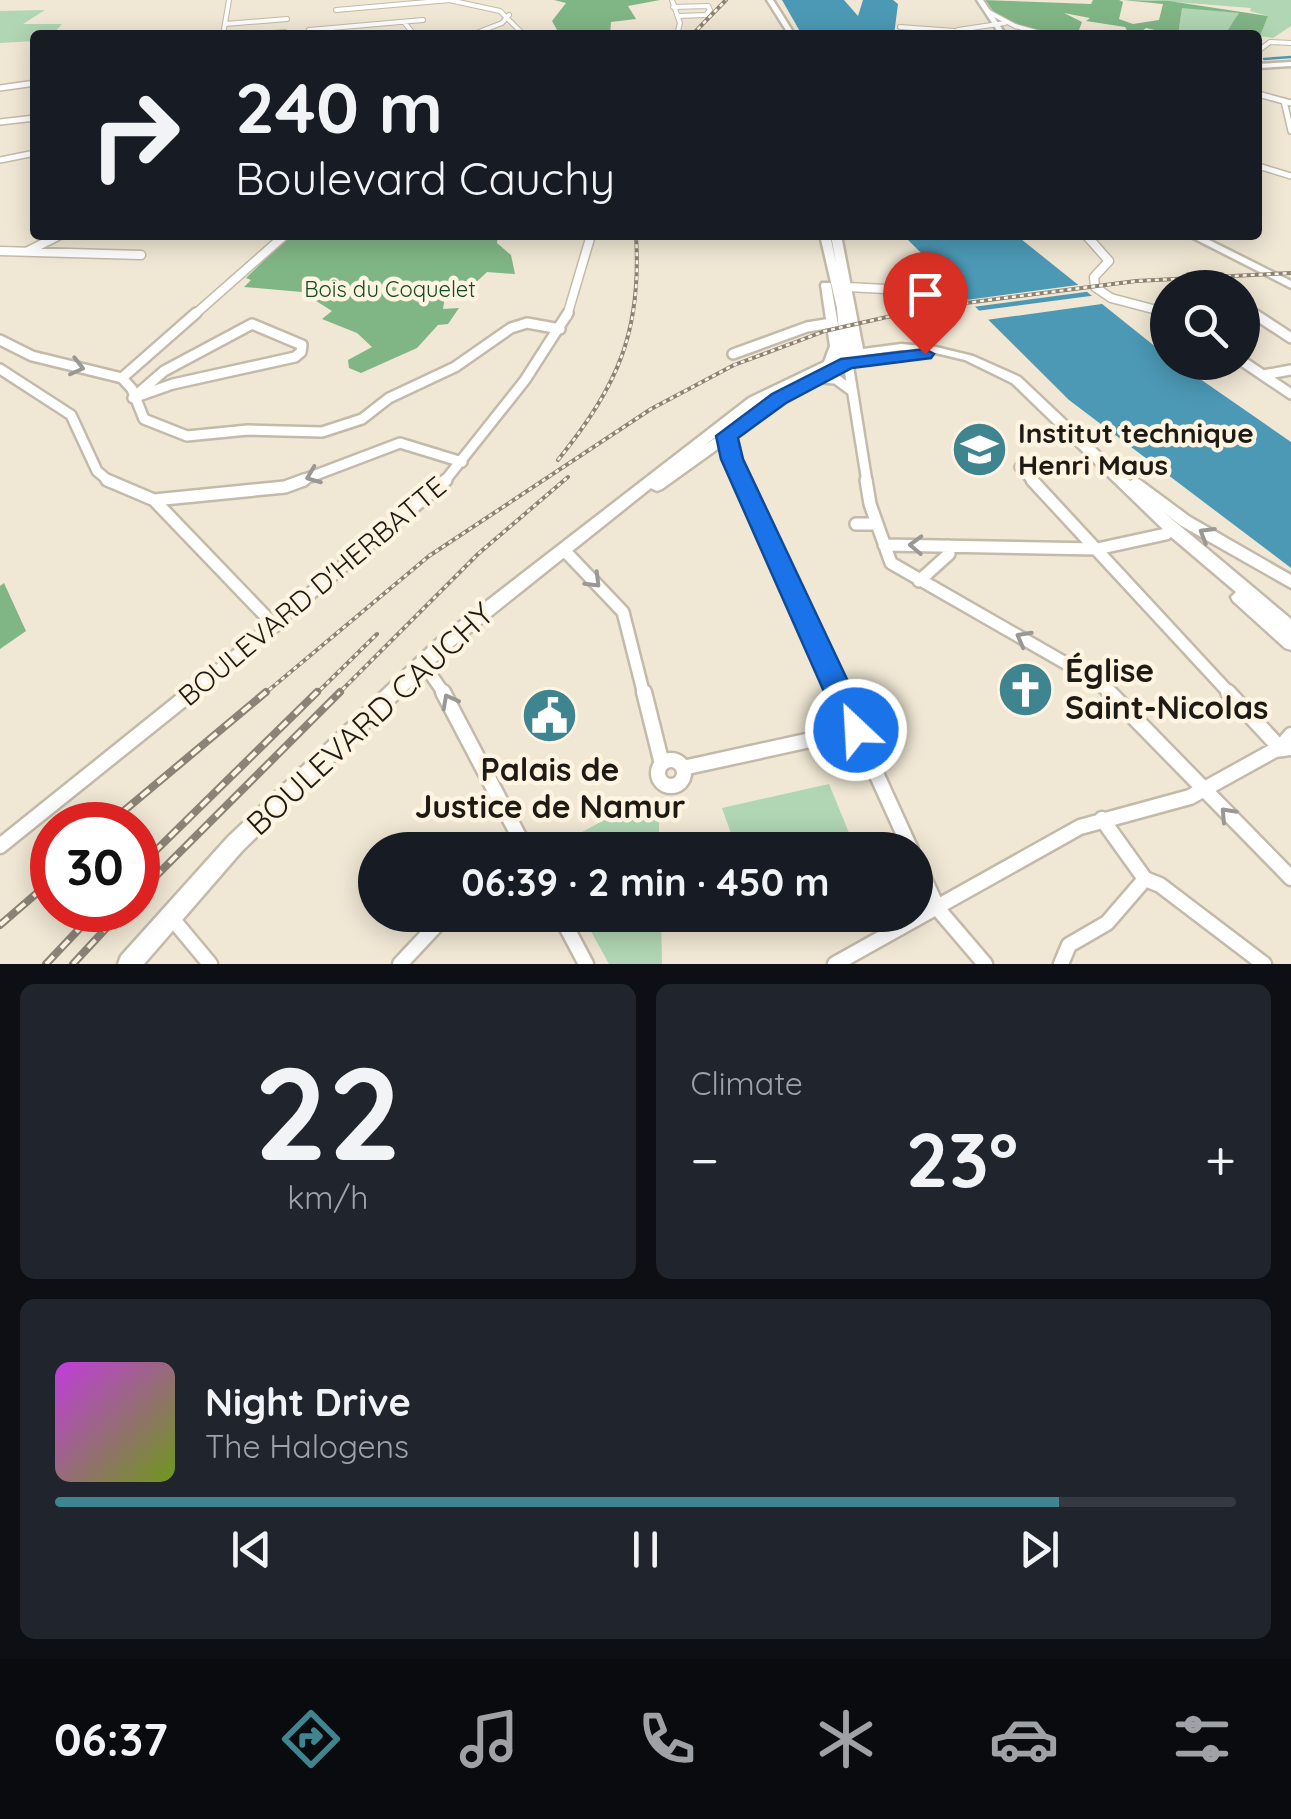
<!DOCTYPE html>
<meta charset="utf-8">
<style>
body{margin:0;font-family:Quicksand,sans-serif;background:#20242c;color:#f1f3f6;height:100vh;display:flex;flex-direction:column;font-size:38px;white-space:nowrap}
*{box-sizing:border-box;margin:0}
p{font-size:32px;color:#9ea1a6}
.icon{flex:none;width:55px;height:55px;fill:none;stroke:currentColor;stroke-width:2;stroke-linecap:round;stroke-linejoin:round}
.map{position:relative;height:964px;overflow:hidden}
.panel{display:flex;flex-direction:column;gap:20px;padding:20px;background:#0d0f14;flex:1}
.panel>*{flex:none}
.top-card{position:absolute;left:30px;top:30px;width:1232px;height:210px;border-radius:10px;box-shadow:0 5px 25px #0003;background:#171b24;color:#f1f3f6;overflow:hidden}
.controls{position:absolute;left:1150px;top:270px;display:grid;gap:20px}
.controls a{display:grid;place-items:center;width:110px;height:110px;border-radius:50%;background:#171b24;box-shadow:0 5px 25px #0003;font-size:50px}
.speed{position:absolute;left:30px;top:802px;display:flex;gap:20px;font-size:50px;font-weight:700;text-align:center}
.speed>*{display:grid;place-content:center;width:130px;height:130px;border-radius:50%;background:#171b24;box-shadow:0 5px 25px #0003;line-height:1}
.speed .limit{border:15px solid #d22;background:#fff;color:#111}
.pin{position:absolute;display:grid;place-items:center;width:85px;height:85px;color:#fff;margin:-102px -42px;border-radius:50% 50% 50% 0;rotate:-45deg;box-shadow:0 0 10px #0007}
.pin .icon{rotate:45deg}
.me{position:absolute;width:110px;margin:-55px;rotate:335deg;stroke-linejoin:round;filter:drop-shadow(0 0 8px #0008)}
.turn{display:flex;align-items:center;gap:35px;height:210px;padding:0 40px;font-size:45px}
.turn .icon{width:130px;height:130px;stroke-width:2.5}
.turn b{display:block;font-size:70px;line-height:85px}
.big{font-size:75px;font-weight:700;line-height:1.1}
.panel .widget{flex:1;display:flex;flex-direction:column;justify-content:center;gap:15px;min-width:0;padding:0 35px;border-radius:15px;background:#20242c}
.panel .dial{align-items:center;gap:0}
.dial b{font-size:130px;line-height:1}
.song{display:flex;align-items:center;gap:30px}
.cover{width:120px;height:120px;border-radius:15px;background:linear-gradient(135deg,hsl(290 70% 55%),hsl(80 70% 35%))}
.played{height:10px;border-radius:5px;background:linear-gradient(90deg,#3f8590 85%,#363941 85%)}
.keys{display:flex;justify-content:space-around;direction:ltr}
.heat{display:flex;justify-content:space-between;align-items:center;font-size:55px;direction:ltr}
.panel .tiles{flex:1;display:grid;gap:20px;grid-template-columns:1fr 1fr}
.widget:last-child{grid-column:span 2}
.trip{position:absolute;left:358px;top:832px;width:575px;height:100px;border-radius:50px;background:#171b24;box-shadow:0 5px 25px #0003;font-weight:700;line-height:100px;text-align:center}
.menu{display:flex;height:160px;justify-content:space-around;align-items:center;background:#090b0e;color:#9ea1a6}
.menu .icon{width:70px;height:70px}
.menu .active{color:#3f8590}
.menu b{font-size:45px;color:#f1f3f6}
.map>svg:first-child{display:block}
</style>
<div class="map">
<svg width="1291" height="964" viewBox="0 0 1291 964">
<rect width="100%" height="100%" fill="#f0e7d4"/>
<path fill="#b0d6b3" d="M 1149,0 L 1291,0 L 1291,26 L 1273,38 L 1260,36 L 1268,16 L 1250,11 L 1251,8 Z
M 1182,7 L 1240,13 L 1227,34 L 1231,35 L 1178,35 Z
M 45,10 L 23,24 L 62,24 L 52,35 L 35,35 L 35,41 L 0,43 L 0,11 Z
M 829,784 L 856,850 L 736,848 L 722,808 Z
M 641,800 L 659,804 L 659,850 L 549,850 Z
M 582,915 L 661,915 L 662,964 L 609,964 Z"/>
<path fill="#80b586" d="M 554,0 L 660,0 L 628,6 L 636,19 L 611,22 L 610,35 L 560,35 L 552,21 L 566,3 Z
M 983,0 L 1091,4 L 1093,0 L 1119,0 L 1123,2 L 1119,19 L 1133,24 L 1159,20 L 1163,4 L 1123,0 L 1169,1 L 1268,16 L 1258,41 L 1258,35 L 1226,33 L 1239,13 L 1182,8 L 1178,35 L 1159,35 L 1159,31 L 1146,28 L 1139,33 L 1128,32 L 1125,27 L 1086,21 L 1090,18 L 1064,13 L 1082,22 L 1079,30 L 1070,31 L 1123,35 C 1083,35 1005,42 983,0 Z
M 290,235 L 498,235 L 497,243 L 511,255 L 515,274 L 487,272 L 469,289 L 446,290 L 443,309 L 459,308 L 448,324 L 438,325 L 417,348 L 361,373 L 349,368 L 348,360 L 372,347 L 357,333 L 322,319 L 332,311 L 302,292 L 244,287 L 251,280 L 246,278 Z
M 4,583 L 26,631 L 0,649 L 0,586 Z"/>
<path fill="#4c99b6" d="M 782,0 L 844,0 L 858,16 L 863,0 L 893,0 L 898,4 L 894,35 L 802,35 Z
M 903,235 L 1016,235 L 1167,356 L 1168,362 L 1177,363 L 1291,442 L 1291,568 L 1069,400 Z"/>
<path fill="#f0e7d4" d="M 1085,284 L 1093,291 L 965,308 L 959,301 Z
M 1098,295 L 1109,303 L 979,321 L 969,312 Z"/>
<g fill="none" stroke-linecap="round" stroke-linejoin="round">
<path stroke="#4c99b6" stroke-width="2.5" d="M 1264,59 L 1291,57"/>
<defs>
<path id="minor-far5" d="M 449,0 L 500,11 L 524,35
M 672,0 L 680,23 L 677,35
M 673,7 L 708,6 L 710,10 L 706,15 L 678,16
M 336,10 L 450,0
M 987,11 L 1015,26 L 1047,35
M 404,22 L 412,32 L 408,35
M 225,24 L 287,19
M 900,27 L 954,31
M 309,30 L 423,20
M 223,35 L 229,0
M 248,35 L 285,32
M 471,35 L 502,23 L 509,15
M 953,35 L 958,30 L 1005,23
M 1258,51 L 1270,42 L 1291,43"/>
<path id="minor-far4" d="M 0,88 L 35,83
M 1258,94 L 1291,103
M 1284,101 L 1291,131
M 0,122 L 35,118
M 0,160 L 35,153
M 1258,166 L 1291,176"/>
<path id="minor-far3" d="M 1086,235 L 1109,261 L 1094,277 L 1095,287 L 1111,298 L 1168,313
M 0,251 L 141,255
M 28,251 L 60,235
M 841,281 L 848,287 L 903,290
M 1250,311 L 1257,316
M 193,316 L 285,235
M 567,316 L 591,235"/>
<path id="minor-far2" d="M 196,313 L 122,378 L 132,389 L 144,419 L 187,436 L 248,430 L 322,432 L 362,419 L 389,398 L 455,367 L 511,328 L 527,323 L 560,329
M 1253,313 L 1291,338
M 252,324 L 302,345 L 301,352 L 295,357 L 173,384 L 133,398 L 164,371 Z
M 0,340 L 32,356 L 122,378
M 733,354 L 807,327 L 832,323
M 1242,361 L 1291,394
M 848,363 L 867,482
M 0,369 L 71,415 L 97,471 L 110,482
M 1263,375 L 1291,370
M 819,378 L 836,379 L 851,390
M 727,436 L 743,482
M 1020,467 L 1034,482
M 297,482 L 400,443 L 462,462
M 444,482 L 525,380 L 568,313"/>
<path id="minor-far1" d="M 107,480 L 154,500 L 275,626
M 742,480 L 840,695
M 866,480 L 870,504 L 891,563 L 1088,676 L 1113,695
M 1032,480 L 1231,695
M 154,500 L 285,487 L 304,480
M 856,524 L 876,524
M 884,545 L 1097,549 L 1166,534
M 564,550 L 623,612 L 644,695
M 919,581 L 949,554 L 948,546
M 423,663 L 445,695
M 189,695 L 446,480"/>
<path id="minor" d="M 443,692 L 526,850
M 644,692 L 662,764
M 839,692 L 911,850
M 1109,692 L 1291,878
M 1228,692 L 1280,748
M 1280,748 L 1291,735
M658 773a13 13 0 1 1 26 0a13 13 0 1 1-26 0Z
M 683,768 L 856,730
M 1102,819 L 1145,879 L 1160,885 L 1264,964
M 0,846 L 192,692
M 506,850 L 519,836
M 915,859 L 938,909 L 985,964
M 560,915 L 586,964
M 170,916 L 210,964
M 400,964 L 446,915
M 835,964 L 1080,827 L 1190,797 L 1275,750 L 1291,748
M 1061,964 L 1069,945 L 1107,923 L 1145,879"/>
<path id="major" d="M 767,0 L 773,0 L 795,35 L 789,35 Z
M 977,0 L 983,0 L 1006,35 L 1000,35 Z
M 1291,62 L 1291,66 L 1258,68 L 1258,64 Z
M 820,235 L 830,235 L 836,263 L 831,235 L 841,235 L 863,349 L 901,344 L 936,347 L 973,356 L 1020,377 L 1130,481 L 1135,478 L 1140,480 L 1190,517 L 1291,575 L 1291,588 L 1180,525 L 1161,510 L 1291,619 L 1291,650 L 1285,648 L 1233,601 L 1231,597 L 1236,592 L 1170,536 L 1012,383 L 965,360 L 936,353 L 901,350 L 865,355 L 866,360 L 860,363 L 856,362 L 853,357 L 854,361 L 848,366 L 783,402 L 662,489 L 657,491 L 651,488 L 447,651 L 242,851 L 144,964 L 118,964 L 121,956 L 228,837 L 435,641 L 749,398 L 824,362 L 830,346 L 821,285 L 822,283 L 830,283 L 831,285 L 839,331 L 837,308 ZM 812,376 L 775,396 L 704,446 L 757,404 Z
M 1187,235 L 1199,235 L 1291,281 L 1291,288 Z"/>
</defs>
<use href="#minor-far5" stroke="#c3baa9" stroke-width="6"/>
<use href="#minor-far4" stroke="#c3baa9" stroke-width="8"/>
<use href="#minor-far3" stroke="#c3baa9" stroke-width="11"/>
<use href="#minor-far2" stroke="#c3baa9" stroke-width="14"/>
<use href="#minor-far1" stroke="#c3baa9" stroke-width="16"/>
<use href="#minor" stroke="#c3baa9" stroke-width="19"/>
<use href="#major" stroke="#c3baa9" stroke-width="5"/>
<use href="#minor-far5" stroke="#fff" stroke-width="4"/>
<use href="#minor-far4" stroke="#fff" stroke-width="5"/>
<use href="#minor-far3" stroke="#fff" stroke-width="8"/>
<use href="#minor-far2" stroke="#fff" stroke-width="9"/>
<use href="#minor-far1" stroke="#fff" stroke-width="11"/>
<use href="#minor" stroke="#fff" stroke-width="14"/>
<use href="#major" fill="#fff" fill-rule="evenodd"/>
<defs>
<path id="rail-far1" d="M 692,35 L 726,0
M 558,460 C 618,385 642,332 636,235
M 263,695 L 429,556 L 651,409 L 734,365 L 825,331 L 927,308 L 1136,281 L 1291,273
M 315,695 L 377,634
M 337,695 L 478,554 L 568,477"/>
<path id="rail" d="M 107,825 L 266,692
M 138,868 L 317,692
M 138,894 L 340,692
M 0,925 L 52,880
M 46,964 L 97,910
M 73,964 L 123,910"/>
</defs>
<use href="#rail-far1" stroke="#8a8376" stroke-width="4"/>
<use href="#rail" stroke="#8a8376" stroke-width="8"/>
<use href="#rail-far1" stroke="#fef4e1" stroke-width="2.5" stroke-dasharray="4" stroke-linecap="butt"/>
<use href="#rail" stroke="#fef4e1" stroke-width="4" stroke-dasharray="11" stroke-linecap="butt"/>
</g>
<defs><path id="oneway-chevron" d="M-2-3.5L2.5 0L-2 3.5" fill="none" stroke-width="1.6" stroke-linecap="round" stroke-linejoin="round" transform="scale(2.5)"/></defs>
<g stroke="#9a9895">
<use href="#oneway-chevron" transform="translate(77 367) rotate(14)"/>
<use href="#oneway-chevron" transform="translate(313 476) rotate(158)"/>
<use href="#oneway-chevron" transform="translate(1206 534) rotate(-149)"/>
<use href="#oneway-chevron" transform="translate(916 545) rotate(-178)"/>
<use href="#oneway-chevron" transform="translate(594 581) rotate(45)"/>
<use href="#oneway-chevron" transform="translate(1023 638) rotate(-151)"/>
<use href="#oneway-chevron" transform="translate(449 701) rotate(-118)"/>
<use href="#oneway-chevron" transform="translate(1227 814) rotate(-133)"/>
</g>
<path fill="#1a73e8" stroke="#114b97" stroke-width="2.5" d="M 925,349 L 934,354 L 931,358 L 852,368 L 786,403 L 738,438 L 743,459 L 871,730 L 867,740 L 856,744 L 845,740 L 841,730 L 721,459 L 716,436 L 772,394 L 841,359 Z"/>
<defs>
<symbol id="university-disc" viewBox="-11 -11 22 22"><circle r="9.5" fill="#3f8590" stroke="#fef4e1"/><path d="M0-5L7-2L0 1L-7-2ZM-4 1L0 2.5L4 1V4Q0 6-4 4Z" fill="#fff"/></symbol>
<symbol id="church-disc" viewBox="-11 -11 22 22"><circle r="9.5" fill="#3f8590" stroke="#fef4e1"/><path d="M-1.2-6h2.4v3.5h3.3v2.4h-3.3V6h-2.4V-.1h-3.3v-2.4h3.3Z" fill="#fff"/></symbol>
<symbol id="civic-disc" viewBox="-11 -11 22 22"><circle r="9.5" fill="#3f8590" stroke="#fef4e1"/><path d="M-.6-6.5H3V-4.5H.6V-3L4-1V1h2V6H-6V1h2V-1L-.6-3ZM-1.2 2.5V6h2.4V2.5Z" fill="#fff"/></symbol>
</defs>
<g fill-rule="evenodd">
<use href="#university-disc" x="948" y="418" width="63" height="63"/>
<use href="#church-disc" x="994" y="658" width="63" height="63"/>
<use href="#civic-disc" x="518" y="684" width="63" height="63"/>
</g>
<g text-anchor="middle" stroke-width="9" stroke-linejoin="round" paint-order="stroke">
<g font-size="22" fill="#124c1f" stroke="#fef4e1">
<text x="390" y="297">Bois du Coquelet</text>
</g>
<g font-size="28" font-weight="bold" fill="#1e1a14" stroke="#fef4e1" text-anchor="start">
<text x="1018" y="443">Institut technique<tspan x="1018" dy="32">Henri Maus</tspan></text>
</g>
<g font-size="28" fill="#1e1a14" stroke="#fef4e1">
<text transform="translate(312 591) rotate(-40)" y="10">BOULEVARD D'HERBATTE</text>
</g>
<g font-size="32" font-weight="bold" fill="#1e1a14" stroke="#fef4e1" text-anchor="start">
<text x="1065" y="682">Église<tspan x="1065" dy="37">Saint-Nicolas</tspan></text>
<text x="550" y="781" text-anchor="middle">Palais de<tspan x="550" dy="37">Justice de Namur</tspan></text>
</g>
<g font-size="32" fill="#1e1a14" stroke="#fef4e1">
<text transform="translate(370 719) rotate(-43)" y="11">BOULEVARD CAUCHY</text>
</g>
</g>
</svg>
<div class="controls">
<a><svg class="icon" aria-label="search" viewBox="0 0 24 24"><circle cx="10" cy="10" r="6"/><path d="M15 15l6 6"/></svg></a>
</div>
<div class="speed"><div class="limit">30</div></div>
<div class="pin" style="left:925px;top:354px;background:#d93025"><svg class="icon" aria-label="arrive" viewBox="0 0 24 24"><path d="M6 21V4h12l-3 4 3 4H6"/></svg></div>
<svg class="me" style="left:856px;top:730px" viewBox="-20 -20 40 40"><circle r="17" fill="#1a73e8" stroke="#fff" stroke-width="3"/><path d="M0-11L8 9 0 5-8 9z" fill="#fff"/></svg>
<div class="trip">06:39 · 2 min · 450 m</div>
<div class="top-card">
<div class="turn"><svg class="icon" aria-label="right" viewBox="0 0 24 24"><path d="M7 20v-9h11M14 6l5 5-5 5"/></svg><div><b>240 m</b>Boulevard Cauchy</div></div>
</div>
</div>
<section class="panel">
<div class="tiles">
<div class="widget dial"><b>22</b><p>km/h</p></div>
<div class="widget"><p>Climate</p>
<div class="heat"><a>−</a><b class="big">23°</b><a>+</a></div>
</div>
<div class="widget">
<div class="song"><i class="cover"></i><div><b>Night Drive</b><p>The Halogens</p></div></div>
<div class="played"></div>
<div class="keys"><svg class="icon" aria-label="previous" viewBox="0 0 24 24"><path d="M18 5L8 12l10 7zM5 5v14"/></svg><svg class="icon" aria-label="pause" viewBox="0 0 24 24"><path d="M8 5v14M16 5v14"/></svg><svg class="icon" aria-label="next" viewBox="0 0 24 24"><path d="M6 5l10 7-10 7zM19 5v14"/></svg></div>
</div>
</div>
</section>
<nav class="menu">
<b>06:37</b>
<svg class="icon active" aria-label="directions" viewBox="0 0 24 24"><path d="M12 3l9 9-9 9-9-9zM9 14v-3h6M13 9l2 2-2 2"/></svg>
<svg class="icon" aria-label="music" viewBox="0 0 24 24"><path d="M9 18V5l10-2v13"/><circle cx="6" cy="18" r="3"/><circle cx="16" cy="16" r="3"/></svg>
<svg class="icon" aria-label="phone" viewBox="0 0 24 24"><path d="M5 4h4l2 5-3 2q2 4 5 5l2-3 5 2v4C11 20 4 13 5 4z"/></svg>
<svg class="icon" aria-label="climate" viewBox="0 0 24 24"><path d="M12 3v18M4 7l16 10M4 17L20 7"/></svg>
<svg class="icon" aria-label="car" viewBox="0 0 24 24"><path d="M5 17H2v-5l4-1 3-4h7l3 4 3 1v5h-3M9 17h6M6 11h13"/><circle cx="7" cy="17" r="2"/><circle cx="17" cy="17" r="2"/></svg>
<svg class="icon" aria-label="filters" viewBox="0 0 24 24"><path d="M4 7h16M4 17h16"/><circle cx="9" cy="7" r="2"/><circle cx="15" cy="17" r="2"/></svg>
</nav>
